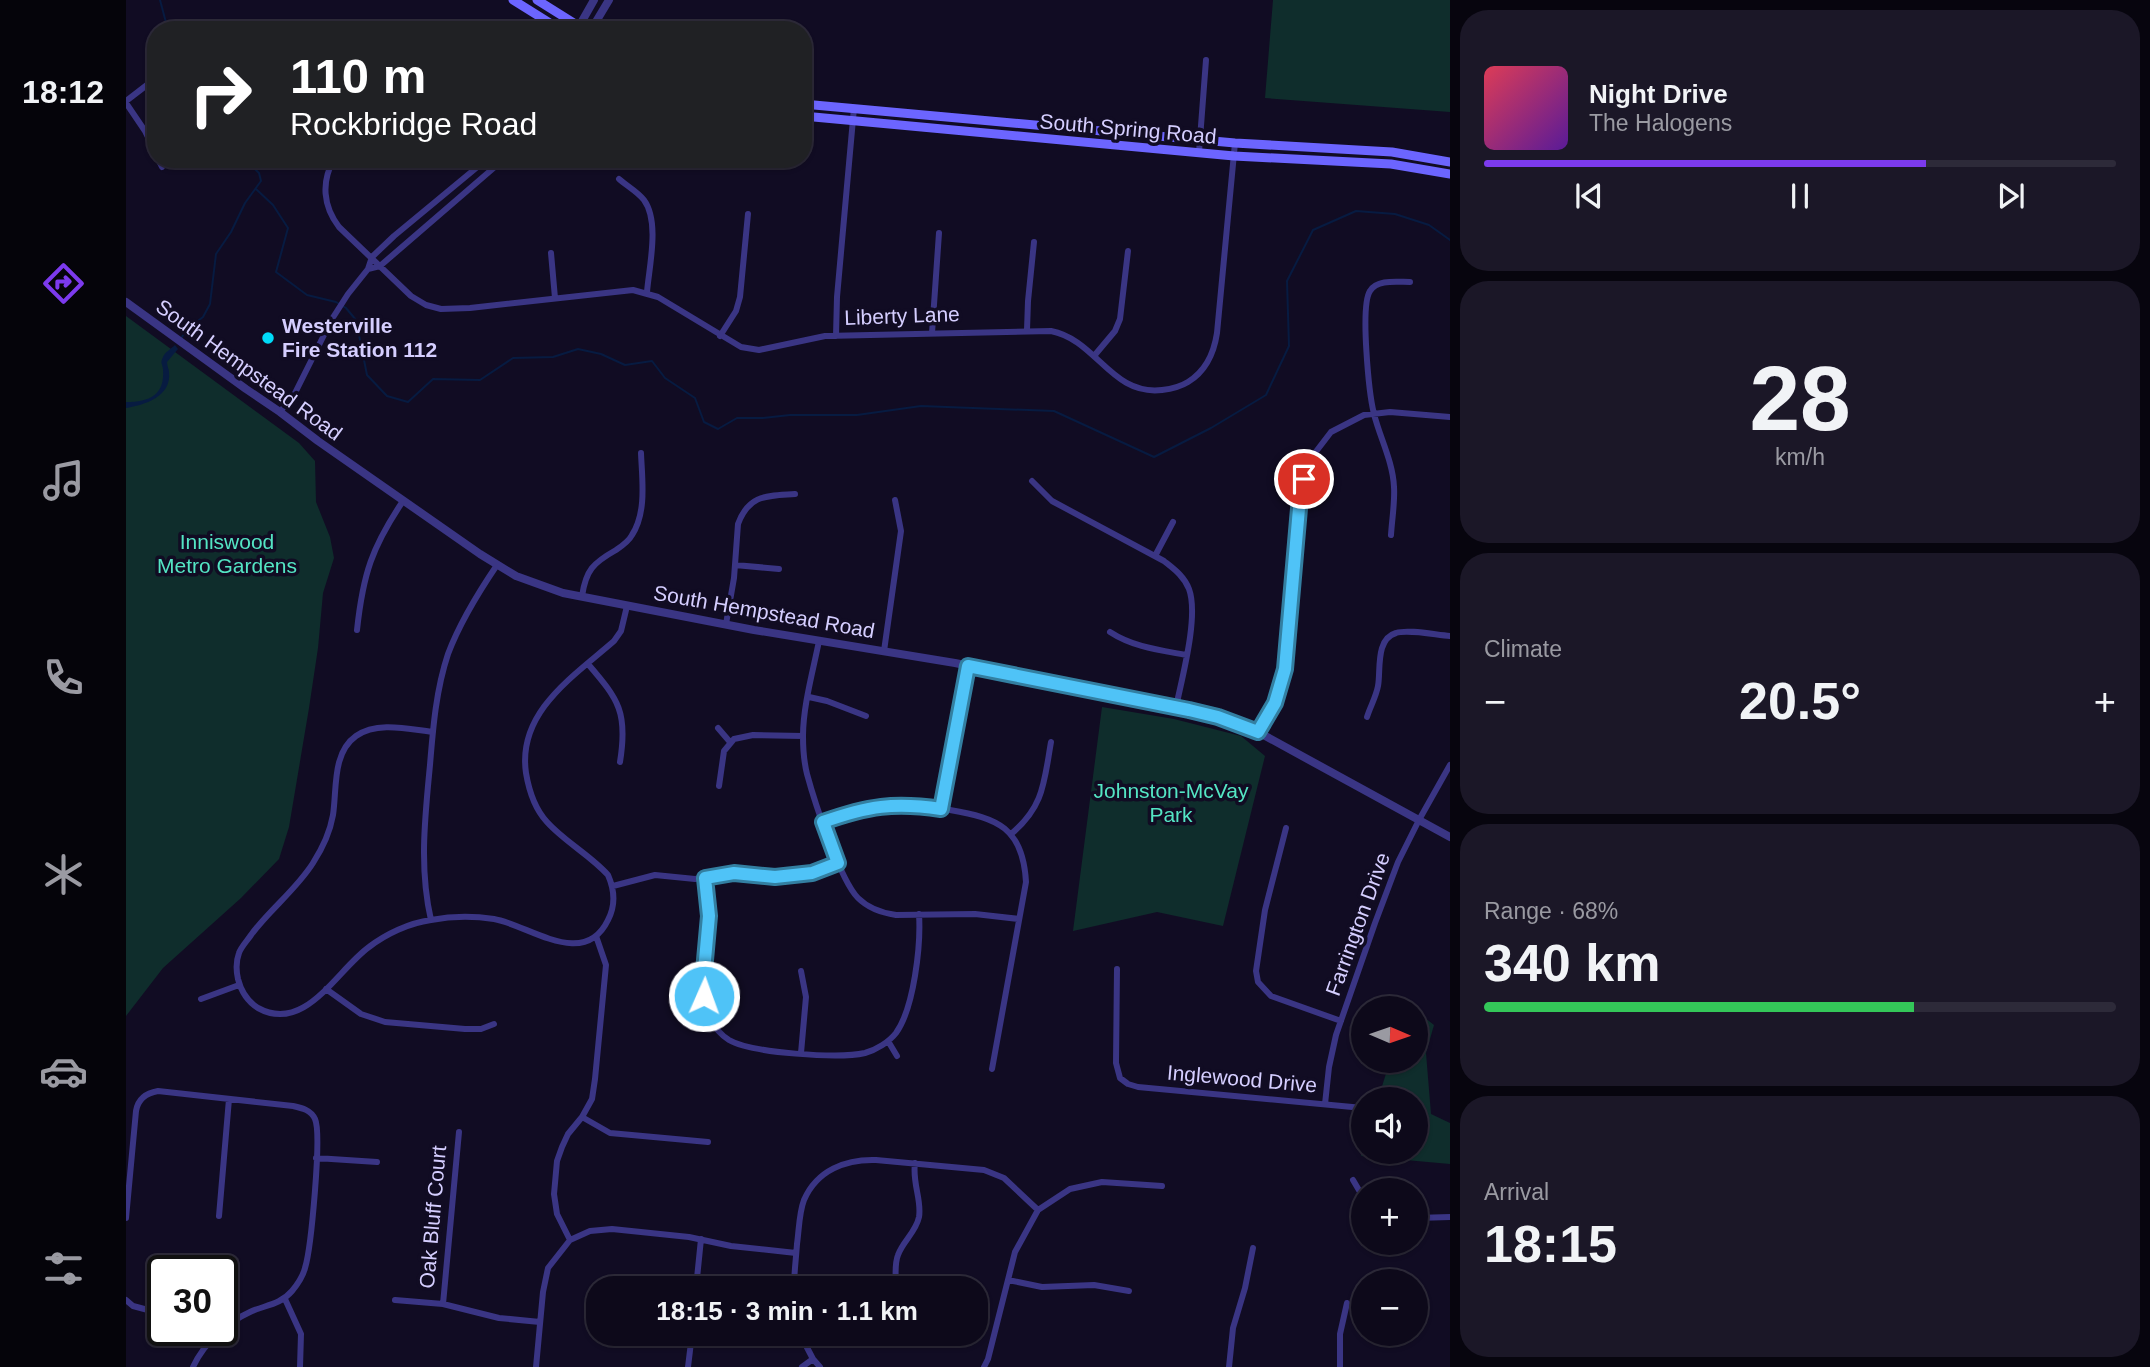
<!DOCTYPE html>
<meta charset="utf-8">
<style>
body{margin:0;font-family:Helvetica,sans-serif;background:#1b1727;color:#f1f3f6;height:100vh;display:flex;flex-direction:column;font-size:26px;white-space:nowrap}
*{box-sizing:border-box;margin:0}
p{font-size:23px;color:#9a9aa2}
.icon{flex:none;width:38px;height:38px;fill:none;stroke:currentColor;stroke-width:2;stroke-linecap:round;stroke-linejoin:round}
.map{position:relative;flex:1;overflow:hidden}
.sheet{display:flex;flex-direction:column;gap:10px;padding:10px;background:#07050e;width:700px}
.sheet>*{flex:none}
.guide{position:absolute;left:21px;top:21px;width:665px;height:147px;border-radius:28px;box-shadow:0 2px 5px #0004,0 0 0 2px #2d2a39;background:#202124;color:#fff;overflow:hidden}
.needle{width:46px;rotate:92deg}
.buttons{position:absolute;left:1225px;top:996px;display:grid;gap:14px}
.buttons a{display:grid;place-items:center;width:77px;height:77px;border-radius:50%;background:#0d091a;box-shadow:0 2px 5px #0004,0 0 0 2px #2d2a39;font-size:35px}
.speed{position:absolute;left:21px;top:1255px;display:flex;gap:14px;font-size:35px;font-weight:700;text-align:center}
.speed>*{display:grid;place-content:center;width:91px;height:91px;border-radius:50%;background:#0d091a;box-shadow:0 2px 5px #0004,0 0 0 2px #2d2a39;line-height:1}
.speed .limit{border:4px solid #111;border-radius:10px;background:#fff;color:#111}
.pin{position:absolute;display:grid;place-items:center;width:60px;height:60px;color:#fff;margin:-30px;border:4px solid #fff;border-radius:50%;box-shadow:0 2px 7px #0007}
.me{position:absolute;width:77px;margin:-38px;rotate:2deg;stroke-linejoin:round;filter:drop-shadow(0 0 5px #0008)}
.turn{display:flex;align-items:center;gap:24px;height:147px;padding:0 28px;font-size:32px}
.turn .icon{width:91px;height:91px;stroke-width:2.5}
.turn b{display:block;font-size:49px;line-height:60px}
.big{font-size:52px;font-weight:800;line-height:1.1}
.sheet .card{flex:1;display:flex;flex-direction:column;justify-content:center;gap:10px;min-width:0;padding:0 24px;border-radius:28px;background:#1b1727}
.sheet .dial{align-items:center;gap:0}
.dial b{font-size:91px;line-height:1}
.song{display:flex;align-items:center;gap:21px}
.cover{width:84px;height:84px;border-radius:10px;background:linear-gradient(135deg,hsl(350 70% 55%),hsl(270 70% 35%))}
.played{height:7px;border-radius:4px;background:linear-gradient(90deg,#7c3aed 70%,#2d2a39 70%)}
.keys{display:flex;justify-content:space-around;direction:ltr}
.heat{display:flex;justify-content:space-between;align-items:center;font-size:38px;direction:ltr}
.charge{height:10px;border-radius:5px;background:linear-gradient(90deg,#34c759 68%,#2d2a39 0)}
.trip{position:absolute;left:460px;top:1276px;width:402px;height:70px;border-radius:28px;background:#0d091a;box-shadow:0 2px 5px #0004,0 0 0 2px #2d2a39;font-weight:800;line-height:70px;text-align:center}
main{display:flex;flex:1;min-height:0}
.menu{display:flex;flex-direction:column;width:126px;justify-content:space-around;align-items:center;background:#05040a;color:#9a9aa2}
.menu .icon{width:49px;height:49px}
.menu .on{color:#7c3aed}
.menu b{font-size:32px;color:#f1f3f6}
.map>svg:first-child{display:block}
</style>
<main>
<nav class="menu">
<b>18:12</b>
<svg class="icon on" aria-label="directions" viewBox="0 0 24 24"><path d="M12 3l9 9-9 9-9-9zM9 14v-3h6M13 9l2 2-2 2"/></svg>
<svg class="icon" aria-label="music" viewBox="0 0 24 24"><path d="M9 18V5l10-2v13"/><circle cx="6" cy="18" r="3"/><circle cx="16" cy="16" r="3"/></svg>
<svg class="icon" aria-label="phone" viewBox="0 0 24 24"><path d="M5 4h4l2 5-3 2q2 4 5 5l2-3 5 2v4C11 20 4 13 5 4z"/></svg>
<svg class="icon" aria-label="climate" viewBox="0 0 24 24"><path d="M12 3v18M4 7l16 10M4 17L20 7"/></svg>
<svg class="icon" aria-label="car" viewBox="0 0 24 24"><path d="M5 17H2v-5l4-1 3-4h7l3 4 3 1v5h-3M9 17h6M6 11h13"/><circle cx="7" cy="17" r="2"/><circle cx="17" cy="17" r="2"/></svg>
<svg class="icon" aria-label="filters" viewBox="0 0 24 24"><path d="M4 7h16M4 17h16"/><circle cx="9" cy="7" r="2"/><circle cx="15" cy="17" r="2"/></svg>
</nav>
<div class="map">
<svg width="1324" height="1367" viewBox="0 0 1324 1367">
<rect width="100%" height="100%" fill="#110c23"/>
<path fill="#0f2d2c" d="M 1147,0 L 1324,0 L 1324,112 L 1139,98 Z
M 0,316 L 173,443 L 189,461 L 190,502 L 204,537 L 208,558 L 197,593 L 192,648 L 183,708 L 163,827 L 153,859 L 115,898 L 37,968 L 0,1016 Z
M 976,707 L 1048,719 L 1115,736 L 1139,756 L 1097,926 L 1031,912 L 947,931 Z
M 1290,1011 L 1308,1025 L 1300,1053 L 1305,1114 L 1324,1123 L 1324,1164 L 1235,1156 L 1237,1149 L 1237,1152 L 1290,1152 L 1290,1099 L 1252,1099 L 1264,1061 L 1290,1060 Z"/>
<path fill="#071b41" d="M 49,345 L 52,349 L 41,362 C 41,366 43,369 43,372 C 46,397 18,405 0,408 L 0,402 C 24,402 39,395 37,369 C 36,362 34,364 37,357 C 39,352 45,349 49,345 Z"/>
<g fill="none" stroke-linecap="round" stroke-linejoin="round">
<path stroke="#071b41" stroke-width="2" d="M 34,0 L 42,30
M 130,189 L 147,205 L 162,228 L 150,272 L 181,295 L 210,302 L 220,308 L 230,320 L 241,375 L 261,396 L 282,402 L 307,379 L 354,380 L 387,358 L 427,357 L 452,349 L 475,354 L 499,365 L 526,361 L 539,378 L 569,398 L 578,422 L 592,429 L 611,418 L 637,418 L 664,415 L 731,415 L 795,406 L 928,411 L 1028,457 L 1085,428 L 1140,395 L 1163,346 L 1161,281 L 1187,230 L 1230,211 L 1269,214 L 1303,225 L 1324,240
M 56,337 L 60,330 L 77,317 L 84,304 L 90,254 L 105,232 L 119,203 L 135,181 L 133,173 L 118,159"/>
<path stroke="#3a3584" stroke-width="6" d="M 0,101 L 30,78
M 0,103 L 19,131 L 30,154
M 1073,152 L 1080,60
M 32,159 L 36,167
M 208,159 C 195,182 197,206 213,227 L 285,296 L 300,305 L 315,309 L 344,308 L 507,290 L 532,297 L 615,347 L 633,350 L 699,336 L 925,331 C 971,340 985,396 1036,390 C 1045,389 1054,387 1062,382 C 1080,371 1088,353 1091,333 L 1109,143
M 493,179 C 501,186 512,192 518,200 C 534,222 523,267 521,292
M 425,253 L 429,298
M 242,269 L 254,266 L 378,159
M 901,330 L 902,301 L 908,242
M 806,333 L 813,233
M 594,336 L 610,311 L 614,297 L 622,214
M 710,336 L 711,297 L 728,108
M 968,356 L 989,331 L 994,319 L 1002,251
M 154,412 L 169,393 L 206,319 L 222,294 L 242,269 L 246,257 L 268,236 L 361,159
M 906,481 L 926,501 L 1038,561 C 1048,569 1058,576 1063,589 C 1073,616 1056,678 1050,707
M 1265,535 C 1266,519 1269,502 1268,487 C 1267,462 1254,438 1248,414 C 1243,394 1234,306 1244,291 C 1251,279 1271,282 1284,282
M 1029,556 L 1047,522
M 609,565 L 653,569
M 456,596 C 460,570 467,563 490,550 C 496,546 503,541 506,535 C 521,512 516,479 515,453
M 600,624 L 608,578 L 612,524 C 623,494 641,496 669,494
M 231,630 C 237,574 246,547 277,501
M 984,632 C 1007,647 1033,650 1060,655
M 693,641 C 687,671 677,706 677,736 C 677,748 678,762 681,774 C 688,800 714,880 732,898 C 742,908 756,913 770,915 L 849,914 L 893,919
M 758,651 L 775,531 L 769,500
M 462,664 C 493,700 502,713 494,762
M 683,697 L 701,701 L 740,716
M 1241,717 C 1244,707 1250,697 1252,686 C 1255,671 1249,639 1270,633 C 1282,629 1310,635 1324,636
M 592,728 L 604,742
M 307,732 C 282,729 251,721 230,736 C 206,753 211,789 207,815 C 204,832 196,849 187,863 C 170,890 143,910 125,935 C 121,941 115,947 113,953 C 110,961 110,970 112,979 C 115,991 121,1001 132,1008 C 179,1034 210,971 243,947 C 260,934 283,923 305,920 C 326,916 348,916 368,919 C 403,925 458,970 482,920 C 490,905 489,891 482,875 C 464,855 439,842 421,822 C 409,809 403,791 400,773 C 391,712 448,676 488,641 L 495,631 L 501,606
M 1132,732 L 1149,703 L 1159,669 L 1174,497 L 1182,462 L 1205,432 L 1238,415 L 1264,412 L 1324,417
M 593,786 L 598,751 L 608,739 L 627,735 L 677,736
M 815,809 L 842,666
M 697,822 C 748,804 771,802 824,810 C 872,818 897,828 900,882 L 866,1069
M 1160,828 L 1139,910 L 1130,971 L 1132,982 L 1145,996 L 1215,1021
M 885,834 C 918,807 918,782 925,742
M 579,878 C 580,890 583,903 583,915 C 583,950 568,987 585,1020 C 589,1028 595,1035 603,1040 C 625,1053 713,1059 739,1053 C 750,1050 763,1042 770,1033 C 788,1008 795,945 793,914
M 487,886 L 529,875 L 569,879 L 609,873 L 649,877 L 686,873 L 712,863
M 305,920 C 293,868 299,817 304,765 C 307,728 310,690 322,654 C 334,622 352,593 371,565
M 991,969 L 990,1063 L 994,1078 L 1002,1084 L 1012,1087 L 1237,1108
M 675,971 L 680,997 L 675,1053
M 200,989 L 235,1014 L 259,1022 L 339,1029 L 355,1029 L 368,1024
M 75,999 L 113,985
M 762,1041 L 771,1056
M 1199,1104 L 1203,1067 L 1210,1035 L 1249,923 L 1272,862 L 1293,820 L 1324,765
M 456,1117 L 484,1133 L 582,1142
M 190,1158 L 251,1162
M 1227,1180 L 1237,1197
M 93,1216 L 103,1099
M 0,1218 L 10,1111 C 12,1099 20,1093 32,1091 L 167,1106 C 176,1108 185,1110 189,1119 C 196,1134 185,1249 179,1268 C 177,1276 171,1285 166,1291 C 154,1305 139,1305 124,1312 C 100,1323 78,1343 67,1367
M 1290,1218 L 1324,1217
M 444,1240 L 431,1214 L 428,1194 L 431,1161 L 436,1147 L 442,1134 L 456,1117 L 466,1099 L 469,1079 L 480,965 L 470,936
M 882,1280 L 916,1287 L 968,1285 L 1003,1291
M 570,1288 L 575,1239
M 668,1288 C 668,1273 670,1259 671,1244 C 673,1230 673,1213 678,1200 C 691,1170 720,1159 750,1160 L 858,1170 L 878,1178 L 912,1210
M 770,1288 C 770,1278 768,1265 772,1255 C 777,1241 790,1232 793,1217 C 796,1200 786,1183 789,1163
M 159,1299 L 175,1334 L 174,1367
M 0,1300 L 7,1306 L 37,1314
M 269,1300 L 317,1304 L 373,1318 L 414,1322
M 317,1304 L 333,1132
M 66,1330 L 82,1343
M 674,1334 L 687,1359 L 694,1367
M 410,1367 L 417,1292 L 422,1268 L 444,1240 L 464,1231 L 486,1229 L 563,1237 L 605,1246 L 670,1253
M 562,1367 L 566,1334
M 676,1367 L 687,1359
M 858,1367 L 862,1359 L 889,1252 L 912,1210 L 944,1189 L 976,1182 L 1036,1186
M 1103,1367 L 1107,1328 L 1119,1288 L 1127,1248
M 1214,1367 L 1214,1334 L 1221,1303"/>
<path stroke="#3a3584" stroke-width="8" d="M 451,30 L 468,0
M 465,30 L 483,0
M 0,302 L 120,389 L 154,412 L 192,441 L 354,554 L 390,576 L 437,593 L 628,630 L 829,663 L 1092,717 L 1132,732 L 1324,837"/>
<path stroke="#6c65ff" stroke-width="9" d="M 387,0 L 435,30
M 411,0 L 459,30
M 677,104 L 1109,143 L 1266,152 L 1324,162
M 677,116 L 1108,156 L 1265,164 L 1324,174"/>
</g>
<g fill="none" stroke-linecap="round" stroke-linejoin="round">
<defs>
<path id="route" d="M 578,996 L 577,982 L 583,916 L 579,878 L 608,873 L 649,877 L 686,873 L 712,863 L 697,822 C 742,806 768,802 815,809 L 842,666 L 1063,710 L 1092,717 L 1132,732 L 1149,703 L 1159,669 L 1174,497 L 1178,479"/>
</defs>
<use href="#route" stroke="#337fa1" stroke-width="18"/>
<use href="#route" stroke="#4fc3f7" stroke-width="12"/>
</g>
<circle fill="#00dbf9" stroke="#110c23" stroke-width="2.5" cx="142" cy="338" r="7"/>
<g text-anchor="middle" stroke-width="7" stroke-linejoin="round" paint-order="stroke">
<g font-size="21" fill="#d5ceff" stroke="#110c23">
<text transform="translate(1002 129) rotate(5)" y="7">South Spring Road</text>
<text transform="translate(776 316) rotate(-2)" y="7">Liberty Lane</text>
<text transform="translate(123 370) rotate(36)" y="7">South Hempstead Road</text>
<text transform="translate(638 612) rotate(10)" y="7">South Hempstead Road</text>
<text transform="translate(1232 924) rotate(-70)" y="7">Farrington Drive</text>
<text transform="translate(1116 1079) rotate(5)" y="7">Inglewood Drive</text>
<text transform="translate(307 1217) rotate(-85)" y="7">Oak Bluff Court</text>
</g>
<g font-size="21" font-weight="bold" fill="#d5ceff" stroke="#110c23" text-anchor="start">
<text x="156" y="333">Westerville<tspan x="156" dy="24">Fire Station 112</tspan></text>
</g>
<g font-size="21" fill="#54e5c4" stroke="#110c23">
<text x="101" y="549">Inniswood<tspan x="101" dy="24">Metro Gardens</tspan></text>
<text x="1045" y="798">Johnston-McVay<tspan x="1045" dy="24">Park</tspan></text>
</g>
</g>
</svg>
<div class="buttons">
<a><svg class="needle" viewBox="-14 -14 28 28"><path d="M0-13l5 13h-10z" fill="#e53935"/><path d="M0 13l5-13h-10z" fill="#9a9aa2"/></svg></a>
<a><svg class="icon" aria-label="sound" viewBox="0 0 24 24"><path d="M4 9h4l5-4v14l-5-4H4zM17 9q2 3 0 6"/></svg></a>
<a>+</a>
<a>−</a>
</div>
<div class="speed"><div class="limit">30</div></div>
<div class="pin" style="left:1178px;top:479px;background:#d93025"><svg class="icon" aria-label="arrive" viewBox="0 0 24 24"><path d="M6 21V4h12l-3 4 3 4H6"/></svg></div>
<svg class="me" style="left:578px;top:996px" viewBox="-20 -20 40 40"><circle r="17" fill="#4fc3f7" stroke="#fff" stroke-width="3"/><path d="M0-11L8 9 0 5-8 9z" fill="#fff"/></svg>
<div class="trip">18:15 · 3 min · 1.1 km</div>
<div class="guide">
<div class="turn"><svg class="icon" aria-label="right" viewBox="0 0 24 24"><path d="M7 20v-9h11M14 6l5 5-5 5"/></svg><div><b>110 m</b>Rockbridge Road</div></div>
</div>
</div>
<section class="sheet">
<div class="card">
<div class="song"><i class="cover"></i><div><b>Night Drive</b><p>The Halogens</p></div></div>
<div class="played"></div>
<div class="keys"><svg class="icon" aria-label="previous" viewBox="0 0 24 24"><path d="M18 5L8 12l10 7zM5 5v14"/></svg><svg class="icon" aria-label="pause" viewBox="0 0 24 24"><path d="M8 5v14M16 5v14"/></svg><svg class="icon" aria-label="next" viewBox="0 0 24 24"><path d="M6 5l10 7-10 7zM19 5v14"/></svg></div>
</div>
<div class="card dial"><b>28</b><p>km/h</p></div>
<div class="card"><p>Climate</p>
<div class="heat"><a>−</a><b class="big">20.5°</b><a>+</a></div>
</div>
<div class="card"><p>Range · 68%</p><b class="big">340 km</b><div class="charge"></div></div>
<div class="card"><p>Arrival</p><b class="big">18:15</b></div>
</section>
</main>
